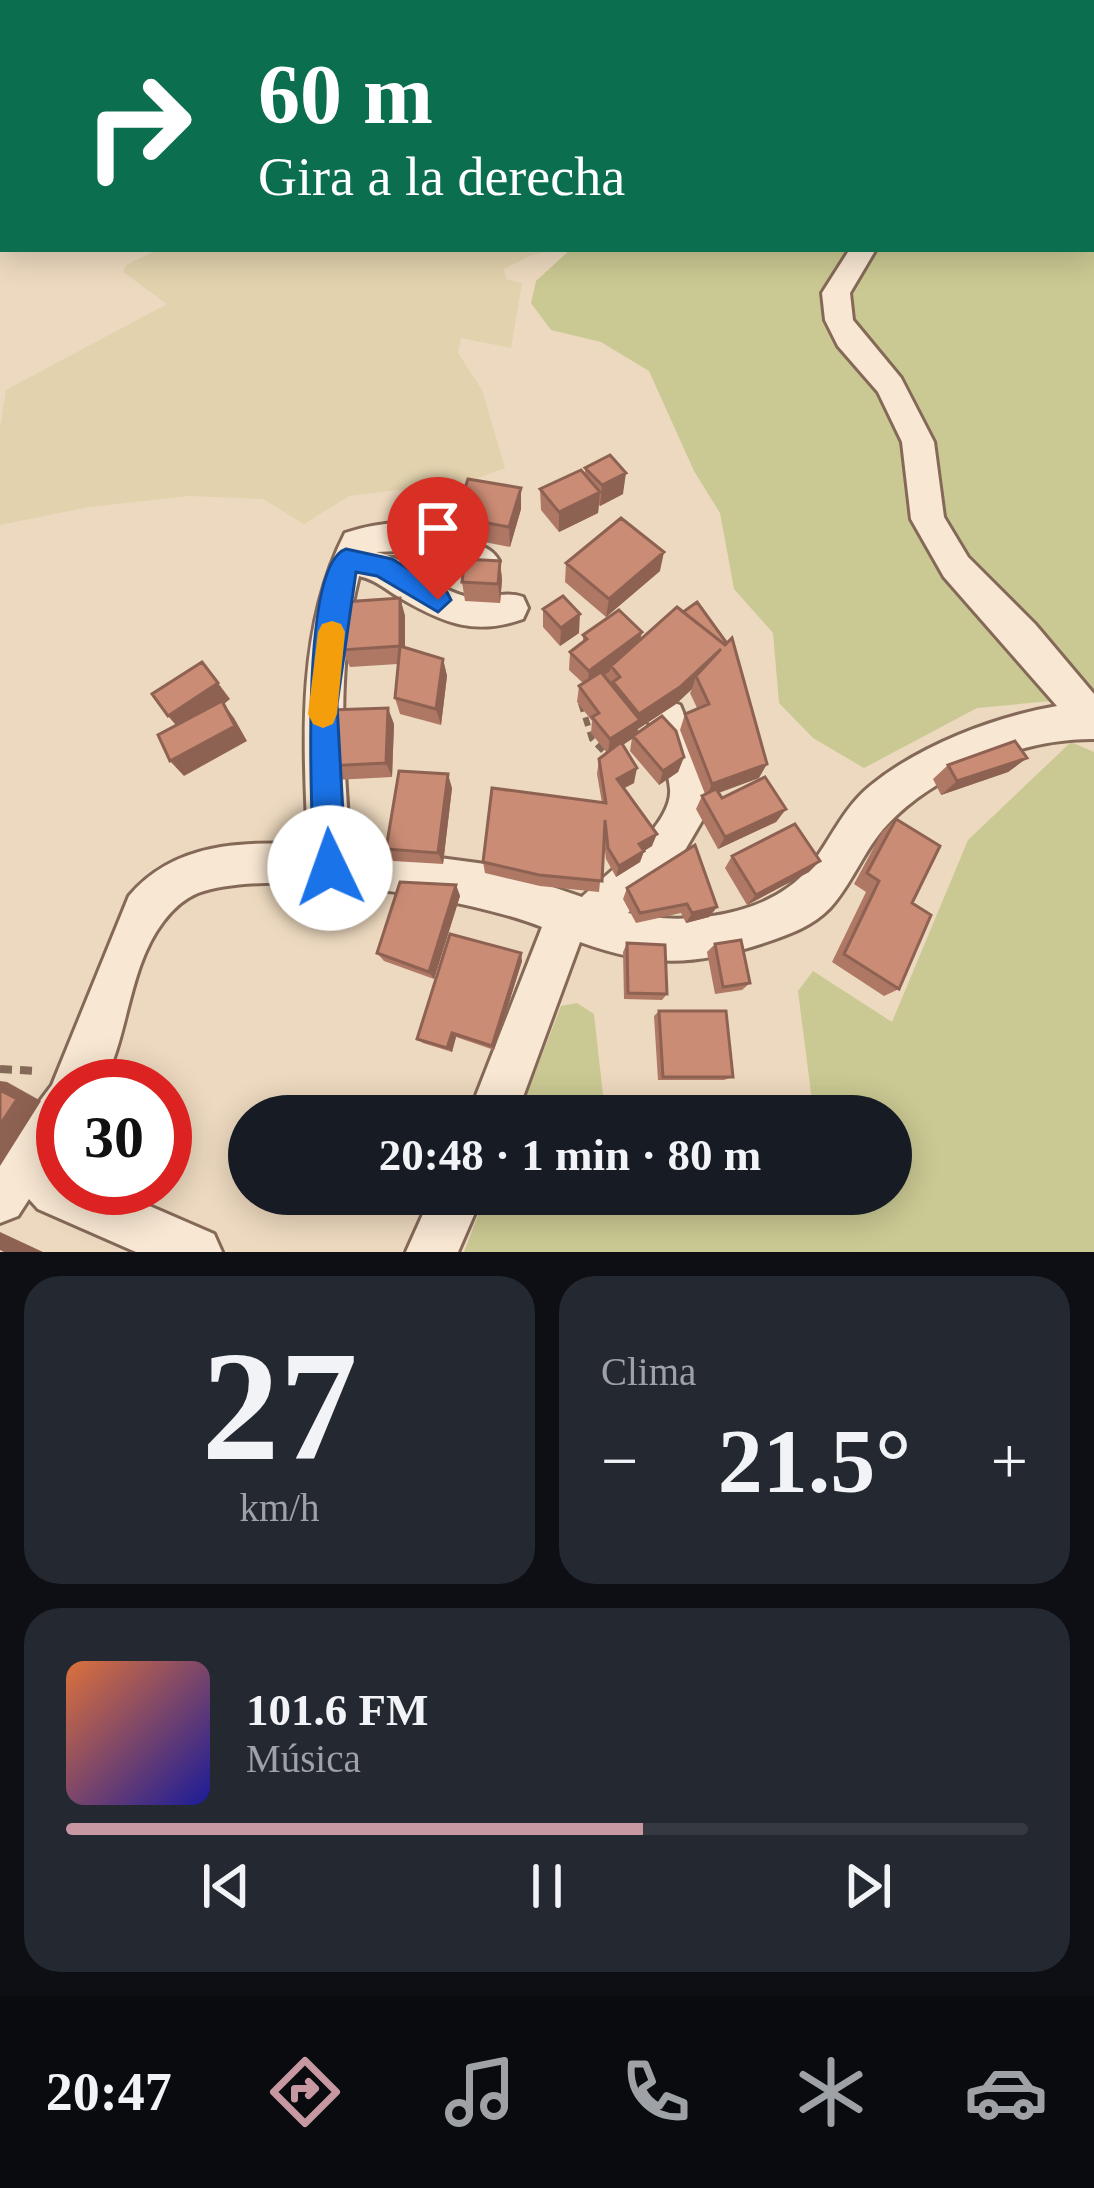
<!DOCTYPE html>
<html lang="es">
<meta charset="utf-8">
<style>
body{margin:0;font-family:"Times New Roman",serif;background:#242831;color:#f1f3f6;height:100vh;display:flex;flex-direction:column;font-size:45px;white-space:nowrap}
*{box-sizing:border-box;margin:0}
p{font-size:39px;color:#9ea1a6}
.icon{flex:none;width:66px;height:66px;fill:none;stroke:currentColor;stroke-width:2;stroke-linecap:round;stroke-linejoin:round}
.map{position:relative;height:1252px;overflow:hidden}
.details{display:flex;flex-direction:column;gap:24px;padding:24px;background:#0d0f14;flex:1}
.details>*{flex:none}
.hud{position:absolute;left:0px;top:0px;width:1095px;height:252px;box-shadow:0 6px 30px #0003;background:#0b6e4f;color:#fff;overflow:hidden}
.speed{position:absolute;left:36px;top:1059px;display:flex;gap:24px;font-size:60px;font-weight:700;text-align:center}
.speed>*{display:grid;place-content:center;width:156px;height:156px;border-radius:50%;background:#171b24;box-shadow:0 6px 30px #0003;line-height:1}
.speed .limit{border:18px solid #d22;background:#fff;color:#111}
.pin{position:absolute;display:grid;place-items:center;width:102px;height:102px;color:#fff;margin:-123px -51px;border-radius:50% 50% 50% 0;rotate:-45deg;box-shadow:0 0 12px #0007}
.pin .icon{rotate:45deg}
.me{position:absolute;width:132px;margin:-66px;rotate:357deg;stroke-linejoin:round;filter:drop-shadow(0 0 9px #0008)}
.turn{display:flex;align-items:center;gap:42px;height:252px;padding:0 60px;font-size:54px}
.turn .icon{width:156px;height:156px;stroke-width:2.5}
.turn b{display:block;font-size:84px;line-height:102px}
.big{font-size:90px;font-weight:700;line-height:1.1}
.details .card{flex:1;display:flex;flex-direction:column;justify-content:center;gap:18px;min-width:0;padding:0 42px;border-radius:36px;background:#242831}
.details .dial{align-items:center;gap:0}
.dial b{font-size:156px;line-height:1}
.song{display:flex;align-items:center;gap:36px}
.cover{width:144px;height:144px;border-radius:18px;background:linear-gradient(135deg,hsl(20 70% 55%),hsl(240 70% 35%))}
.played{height:12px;border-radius:6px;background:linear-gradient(90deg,#c798a1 60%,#363941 60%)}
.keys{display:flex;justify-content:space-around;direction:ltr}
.heat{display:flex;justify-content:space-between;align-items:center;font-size:66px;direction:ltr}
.details .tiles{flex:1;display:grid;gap:24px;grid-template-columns:1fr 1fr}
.card:last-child{grid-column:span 2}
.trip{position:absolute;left:228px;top:1095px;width:684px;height:120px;border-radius:60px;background:#171b24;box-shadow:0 6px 30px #0003;font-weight:700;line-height:120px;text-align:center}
.tab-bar{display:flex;height:192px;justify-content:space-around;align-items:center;background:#090b0e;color:#9ea1a6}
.tab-bar .icon{width:84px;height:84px}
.tab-bar .current{color:#c798a1}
.tab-bar b{font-size:54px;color:#f1f3f6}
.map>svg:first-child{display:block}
</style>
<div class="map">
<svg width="1094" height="1252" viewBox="0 0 1094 1252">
<rect width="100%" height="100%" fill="#edd9bf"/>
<path fill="#e2d2ad" d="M 159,249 L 558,249 L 530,256 L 504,269 L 506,279 L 522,283 L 511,348 L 461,338 L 458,353 L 482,390 L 505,468 L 470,481 L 349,496 L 304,524 L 263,499 L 189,496 L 89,507 L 0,525 L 0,428 L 6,390 L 167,304 L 123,272 L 126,265 Z"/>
<path fill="#cac993" d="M 623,0 L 1094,0 L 1094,697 L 977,708 L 864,768 L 813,738 L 779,703 L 773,633 L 734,589 L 720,513 L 694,471 L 649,371 L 601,342 L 551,330 L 531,303 L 536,281 L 571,249 L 1092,249 L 1092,3 Z
M 1071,742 L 1094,752 L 1094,1252 L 464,1252 L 486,1194 L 891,1194 L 891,1116 L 518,1116 L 561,1006 L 577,1003 L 594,1014 L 605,1113 L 812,1101 L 798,991 L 813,971 L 892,1022 L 968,840 Z"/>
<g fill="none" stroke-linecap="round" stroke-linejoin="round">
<defs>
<path id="minor" d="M 581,0 L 601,0 L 601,3 L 581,3 Z
M 850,249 L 876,249 L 850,293 L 853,320 L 901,378 L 934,442 L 944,517 L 968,557 L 1035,624 L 1094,694 L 1094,739 C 1024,738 935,773 887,825 C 864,849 853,883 830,908 C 813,926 790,934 767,942 C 695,966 652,968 580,942 L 516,1116 L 468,1116 L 542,927 C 467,897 274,866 198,893 C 183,899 172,910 163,922 C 128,968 129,1035 102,1086 L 63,1086 L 63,1188 L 108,1188 L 214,1234 L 222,1252 L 136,1252 L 38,1209 L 29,1199 L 18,1216 L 0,1223 L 0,1154 L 52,1085 L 129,896 C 175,842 241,842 308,844 C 303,737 297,628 345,533 C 391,518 424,520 468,540 C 481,546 492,548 499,561 L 494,571 L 482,575 L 422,550 L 376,552 C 409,559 432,587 464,596 C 483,601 503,590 523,597 L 528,608 L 523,619 C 474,636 444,623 402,599 C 386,590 377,580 359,576 C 336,666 343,755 350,846 L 485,864 L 582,897 C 607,873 673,826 670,789 C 668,764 654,741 647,717 L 652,705 L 666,700 L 680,705 L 685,717 L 708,779 L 706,814 L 678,862 L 628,913 C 685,927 770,916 809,868 C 830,841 843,808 870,786 C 920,745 994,717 1057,706 L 944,577 L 911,519 L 902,442 L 878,392 L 838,346 L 825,320 L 822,293 Z
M 432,1194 L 483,1194 L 458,1252 L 406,1252 Z"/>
</defs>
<use href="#minor" stroke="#856958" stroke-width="6"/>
<path stroke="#856958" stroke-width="6" stroke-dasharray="9 6" stroke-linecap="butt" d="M 581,703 L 592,739 L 609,757"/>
<path stroke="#856958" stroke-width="8" stroke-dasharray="12 8" stroke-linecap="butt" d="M 0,1069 L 38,1071"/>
<use href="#minor" fill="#f8e7d2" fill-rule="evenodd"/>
</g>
<path fill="#af7865" d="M 585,468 L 623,494 L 600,506 L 599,505 L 598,513 L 559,532 L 541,510 L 540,489 L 585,474 Z
M 521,488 L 521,509 L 510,547 L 458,537 L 455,517 Z
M 500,561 L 502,580 L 500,603 L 465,601 L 462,582 Z
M 566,563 L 660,571 L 606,617 L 565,582 Z
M 400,598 L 405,616 L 405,647 L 443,659 L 447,676 L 441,725 L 400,714 L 395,698 L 398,664 L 350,667 L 342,650 Z
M 677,607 L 759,778 L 719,793 L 722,798 L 786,809 L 776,822 L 718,849 L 696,809 L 702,796 L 705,794 L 680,730 L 685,714 L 697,708 L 690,693 L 692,689 L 676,704 L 638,729 L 637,733 L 684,757 L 678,772 L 659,785 L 630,751 L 632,738 L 623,745 L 634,783 L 624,788 L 652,846 L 644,851 L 640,862 L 616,877 L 606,859 L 604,843 L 599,892 L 540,886 L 485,873 L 483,862 L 602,803 L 597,774 L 599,759 L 607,753 L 591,733 L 592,721 L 577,702 L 579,686 L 583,683 L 569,670 L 570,652 L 583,642 L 583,635 L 640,640 Z
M 543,609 L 579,633 L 560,646 L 543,627 Z
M 394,724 L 392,777 L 335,780 L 327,766 Z
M 1027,758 L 1008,772 L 941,795 L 933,779 L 948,765 Z
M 452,788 L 443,864 L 393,861 L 386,849 Z
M 896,819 L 912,903 L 899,989 L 884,996 L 832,962 L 866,892 L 854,884 L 882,832 Z
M 732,856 L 809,872 L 747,905 L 725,868 Z
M 456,885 L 460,896 L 434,979 L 384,961 L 377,953 Z
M 627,888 L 717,907 L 709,917 L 686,923 L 681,913 L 636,923 L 623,899 Z
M 627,943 L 667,994 L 662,1000 L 624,999 L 623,952 Z
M 715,944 L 750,983 L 742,990 L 715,994 L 707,952 Z
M 522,961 L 494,1050 L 456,1037 L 452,1052 L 423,1043 L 417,1039 Z
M 659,1011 L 733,1077 L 724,1080 L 658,1080 L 654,1016 Z"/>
<path fill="#8e6252" d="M 626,473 L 623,494 L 600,506 L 602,485 Z
M 521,488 L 521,509 L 510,547 L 509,527 Z
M 600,492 L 598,513 L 559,532 L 559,512 Z
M 664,552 L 660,571 L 606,617 L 609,599 Z
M 500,561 L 502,580 L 500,603 L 498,584 Z
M 400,598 L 405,616 L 405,663 L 400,646 Z
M 580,614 L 579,633 L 560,646 L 561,628 Z
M 642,632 L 638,650 L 611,666 L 610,671 L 587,688 L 589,671 Z
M 719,652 L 696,676 L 692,689 L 676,704 L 638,729 L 637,736 L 608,754 L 610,739 L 638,721 L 639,714 Z
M 443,659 L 447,676 L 441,725 L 436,709 Z
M 218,683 L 230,699 L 224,704 L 234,718 L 247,741 L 184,776 L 170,761 L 182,732 L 168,716 Z
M 388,708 L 394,724 L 392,777 L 386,763 Z
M 684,757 L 678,772 L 659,785 L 663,771 Z
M 1027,758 L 1008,772 L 941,795 L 957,781 Z
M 767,764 L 759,778 L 706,797 L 712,784 Z
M 637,768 L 634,783 L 615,793 L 617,779 Z
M 448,774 L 452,788 L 443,864 L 438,853 Z
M 786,809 L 776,822 L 718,849 L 725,837 Z
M 657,834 L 652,846 L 644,851 L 640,862 L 616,877 L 619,866 L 639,844 Z
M 820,861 L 809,872 L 747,905 L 756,895 Z
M 456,885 L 460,896 L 434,979 L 429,972 Z
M 717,907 L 709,917 L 686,923 L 692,913 Z
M 521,953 L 522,961 L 494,1050 L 492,1046 Z
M 452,1033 L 456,1037 L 452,1052 L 447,1048 Z
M 0,1081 L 7,1082 L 41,1101 L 0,1166 Z
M 0,1232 L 43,1252 L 4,1252 L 0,1250 Z"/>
<path fill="#cb8c75" stroke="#8e6252" stroke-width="3" d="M 610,455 L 626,473 L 602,485 L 585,468 Z
M 581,470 L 600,492 L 559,512 L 540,489 Z
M 468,479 L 521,488 L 509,527 L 455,517 Z
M 621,518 L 664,552 L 609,599 L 566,563 Z
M 465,559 L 500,561 L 498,584 L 462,582 Z
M 563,596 L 580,614 L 561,628 L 543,609 Z
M 400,598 L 400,646 L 342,650 L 344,602 Z
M 697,602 L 726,642 L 724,644 L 683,612 Z
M 677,607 L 725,645 L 732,638 L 767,764 L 712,784 L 685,714 L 709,704 L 696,676 L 721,649 L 680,687 L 639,714 L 613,682 L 620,677 L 611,666 Z
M 619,610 L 642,632 L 589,671 L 570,652 L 587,639 L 583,635 Z
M 400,646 L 443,659 L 436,709 L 395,698 Z
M 202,662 L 218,683 L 168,716 L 152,694 Z
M 601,672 L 640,720 L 610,739 L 592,717 L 599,713 L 579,686 Z
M 222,701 L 235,726 L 170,761 L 158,735 Z
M 388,708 L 386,763 L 327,766 L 330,710 Z
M 662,716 L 676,731 L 684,757 L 663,771 L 633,736 Z
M 1015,741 L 1027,758 L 957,781 L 948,765 Z
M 621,742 L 637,768 L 617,779 L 657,834 L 639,844 L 644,851 L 619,866 L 608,848 L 605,820 L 602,881 L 539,875 L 483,862 L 492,788 L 606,803 L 599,759 Z
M 399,771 L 448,774 L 438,853 L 386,849 Z
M 765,777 L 786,809 L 725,837 L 702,796 L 716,789 L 722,798 Z
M 896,819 L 940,846 L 912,903 L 931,915 L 899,989 L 844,954 L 879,881 L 867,873 Z
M 795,824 L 820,861 L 756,895 L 732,856 Z
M 695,845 L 717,907 L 692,913 L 687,904 L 640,913 L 627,888 Z
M 400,882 L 456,885 L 429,972 L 377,953 Z
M 450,934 L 521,953 L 492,1046 L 452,1033 L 447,1048 L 417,1039 Z
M 741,940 L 750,983 L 723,987 L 715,944 Z
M 627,943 L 665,945 L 667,994 L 628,993 Z
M 659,1011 L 726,1011 L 733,1077 L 663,1077 Z
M 0,1090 L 17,1099 L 0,1125 Z"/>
<path fill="#1a73e8" stroke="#114b97" stroke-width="3" d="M 346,549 L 392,559 L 447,592 L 451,600 L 438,612 L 377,576 L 356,572 L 337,704 L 346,868 L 341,879 L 330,884 L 319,879 L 314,868 C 312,819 298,565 346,549 Z"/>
<path fill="#f59e0b" d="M 332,621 L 341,624 L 345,632 L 337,714 L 333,724 L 323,728 L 313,724 L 308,714 L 318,632 L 322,624 Z"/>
</svg>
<div class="speed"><div class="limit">30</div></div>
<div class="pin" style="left:438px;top:600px;background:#d93025"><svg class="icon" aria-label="arrive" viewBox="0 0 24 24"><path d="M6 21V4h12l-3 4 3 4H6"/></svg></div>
<svg class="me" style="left:330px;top:868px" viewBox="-20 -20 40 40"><circle r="19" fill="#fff"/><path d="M0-13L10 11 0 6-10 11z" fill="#1a73e8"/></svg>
<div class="trip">20:48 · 1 min · 80 m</div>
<div class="hud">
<div class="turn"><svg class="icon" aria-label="right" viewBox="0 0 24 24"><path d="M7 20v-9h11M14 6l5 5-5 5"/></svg><div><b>60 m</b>Gira a la derecha</div></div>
</div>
</div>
<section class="details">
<div class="tiles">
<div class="card dial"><b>27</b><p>km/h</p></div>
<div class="card"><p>Clima</p>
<div class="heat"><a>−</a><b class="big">21.5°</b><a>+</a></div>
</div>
<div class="card">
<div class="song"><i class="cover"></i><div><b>101.6 FM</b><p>Música</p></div></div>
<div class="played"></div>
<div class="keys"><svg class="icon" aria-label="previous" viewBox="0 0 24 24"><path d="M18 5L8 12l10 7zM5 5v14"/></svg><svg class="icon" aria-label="pause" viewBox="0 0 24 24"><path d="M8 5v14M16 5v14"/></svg><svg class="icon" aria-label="next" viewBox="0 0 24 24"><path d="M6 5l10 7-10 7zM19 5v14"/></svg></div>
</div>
</div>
</section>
<nav class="tab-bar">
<b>20:47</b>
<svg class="icon current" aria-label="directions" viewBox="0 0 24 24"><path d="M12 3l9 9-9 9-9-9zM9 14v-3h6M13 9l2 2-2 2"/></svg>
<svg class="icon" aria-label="music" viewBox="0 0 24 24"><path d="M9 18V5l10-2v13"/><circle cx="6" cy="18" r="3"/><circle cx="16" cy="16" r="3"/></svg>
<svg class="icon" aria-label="phone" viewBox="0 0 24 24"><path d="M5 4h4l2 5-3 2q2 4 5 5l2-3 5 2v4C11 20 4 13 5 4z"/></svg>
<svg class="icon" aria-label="climate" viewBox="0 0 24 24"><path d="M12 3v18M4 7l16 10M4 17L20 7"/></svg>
<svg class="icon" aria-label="car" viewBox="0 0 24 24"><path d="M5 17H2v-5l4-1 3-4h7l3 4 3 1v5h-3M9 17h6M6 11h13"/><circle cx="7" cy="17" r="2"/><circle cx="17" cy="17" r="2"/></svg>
</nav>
